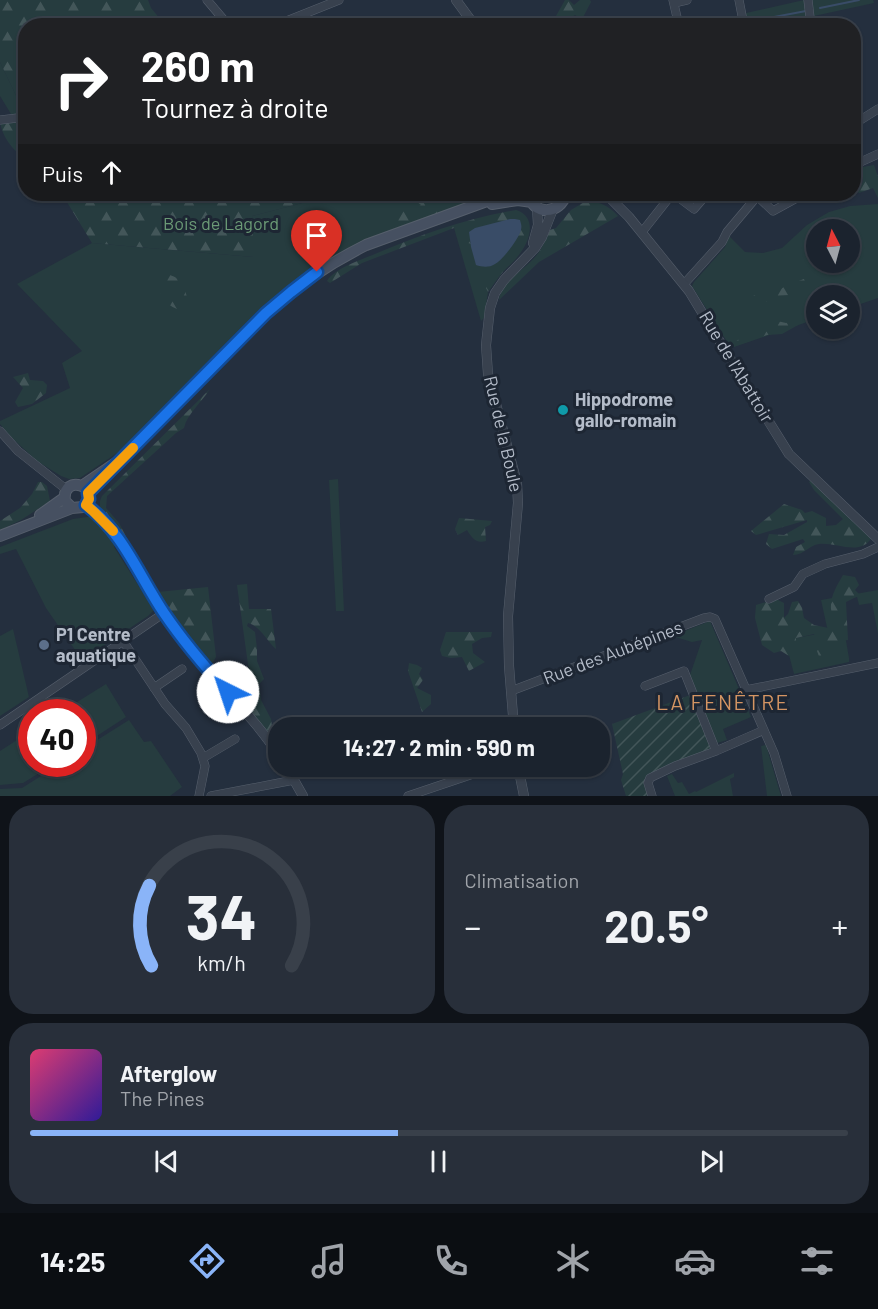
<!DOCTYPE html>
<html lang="fr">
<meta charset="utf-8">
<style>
body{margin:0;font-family:Barlow,sans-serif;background:#282f3a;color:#f1f3f6;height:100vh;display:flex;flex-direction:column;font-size:22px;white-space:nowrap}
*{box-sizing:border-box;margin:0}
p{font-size:20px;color:#a0a4aa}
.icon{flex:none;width:33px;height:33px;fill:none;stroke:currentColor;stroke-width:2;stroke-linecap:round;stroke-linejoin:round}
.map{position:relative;height:796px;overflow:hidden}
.drawer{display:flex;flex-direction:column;gap:9px;padding:9px;background:#0f1319;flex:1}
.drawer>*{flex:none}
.hud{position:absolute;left:18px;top:18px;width:843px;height:183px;border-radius:24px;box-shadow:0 2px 4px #0004,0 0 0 2px #39404a;background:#202124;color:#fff;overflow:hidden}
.needle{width:39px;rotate:354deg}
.controls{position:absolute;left:806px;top:219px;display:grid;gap:12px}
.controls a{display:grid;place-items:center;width:54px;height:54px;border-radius:50%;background:#1b232e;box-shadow:0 2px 4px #0004,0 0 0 2px #39404a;font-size:30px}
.speed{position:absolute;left:18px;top:699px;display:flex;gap:12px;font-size:30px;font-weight:700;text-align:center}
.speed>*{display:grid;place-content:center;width:78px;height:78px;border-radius:50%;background:#1b232e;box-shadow:0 2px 4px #0004,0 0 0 2px #39404a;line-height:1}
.speed .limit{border:9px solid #d22;background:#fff;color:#111}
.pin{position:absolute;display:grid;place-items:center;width:51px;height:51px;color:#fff;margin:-62px -26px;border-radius:50% 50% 50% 0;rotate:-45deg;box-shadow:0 0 6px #0007}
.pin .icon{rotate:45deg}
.me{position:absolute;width:66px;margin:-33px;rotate:319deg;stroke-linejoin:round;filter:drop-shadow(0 0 4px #0008)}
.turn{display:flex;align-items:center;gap:21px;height:126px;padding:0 24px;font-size:27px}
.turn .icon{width:78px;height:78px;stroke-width:2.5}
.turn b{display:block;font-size:42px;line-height:51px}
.then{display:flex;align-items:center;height:57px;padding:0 24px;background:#0003;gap:12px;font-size:22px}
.big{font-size:45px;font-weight:700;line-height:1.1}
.drawer .widget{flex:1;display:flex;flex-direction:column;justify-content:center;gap:9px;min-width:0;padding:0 21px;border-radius:24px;background:#282f3a}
.drawer .dial{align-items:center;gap:0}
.dial svg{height:156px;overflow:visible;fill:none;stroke:#39404a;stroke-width:7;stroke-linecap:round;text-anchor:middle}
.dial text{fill:#f1f3f6;stroke:none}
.song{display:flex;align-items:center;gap:18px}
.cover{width:72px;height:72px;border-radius:9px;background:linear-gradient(135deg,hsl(340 70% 55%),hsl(250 70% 35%))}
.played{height:6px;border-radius:3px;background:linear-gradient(90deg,#8ab4f8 45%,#39404a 45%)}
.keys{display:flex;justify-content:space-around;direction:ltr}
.heat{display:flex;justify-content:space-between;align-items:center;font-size:33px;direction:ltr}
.drawer .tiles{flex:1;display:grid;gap:9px;grid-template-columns:1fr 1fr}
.widget:last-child{grid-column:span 2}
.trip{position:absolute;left:268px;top:717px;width:342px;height:60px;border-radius:24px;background:#1b232e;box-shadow:0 2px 4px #0004,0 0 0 2px #39404a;font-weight:700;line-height:60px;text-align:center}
.tabs{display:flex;height:96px;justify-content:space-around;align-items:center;background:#0b0e12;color:#a0a4aa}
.tabs .icon{width:42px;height:42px}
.tabs .on{color:#8ab4f8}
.tabs b{font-size:27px;color:#f1f3f6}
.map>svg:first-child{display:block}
</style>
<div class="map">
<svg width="878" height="796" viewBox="0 0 878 796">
<defs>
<pattern id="forest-firs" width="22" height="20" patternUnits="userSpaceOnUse" patternTransform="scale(1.5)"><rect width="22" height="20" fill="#263c3f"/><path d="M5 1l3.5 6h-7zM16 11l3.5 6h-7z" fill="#435659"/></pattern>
<pattern id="garden-furrows" width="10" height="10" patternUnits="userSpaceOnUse" patternTransform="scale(1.5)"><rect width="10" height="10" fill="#263c3f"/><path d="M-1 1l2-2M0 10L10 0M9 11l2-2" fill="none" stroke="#435659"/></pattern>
</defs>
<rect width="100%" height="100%" fill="#242f3e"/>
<path fill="#263c3f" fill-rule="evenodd" d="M 804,0 L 808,16 L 761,25 L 746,25 L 746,13 Z
M 812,0 L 873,0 L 874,3 L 814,16 Z
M 0,62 L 25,114 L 11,114 L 0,96 Z
M 321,194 L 491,194 L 378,235 L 345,251 L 284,289 L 120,451 L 80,478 L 69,479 L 61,476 L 37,461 L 11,437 L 0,424 L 0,421 L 70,388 L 62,363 L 82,351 L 17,284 L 92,243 L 253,257 L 252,216 L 321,198 Z
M 878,204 L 878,298 L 849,308 L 849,296 L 816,296 L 816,319 L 731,348 L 692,286 L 694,282 L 725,247 L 729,236 L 745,252 L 763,253 L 782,248 L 807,225 L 829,212 L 850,206 ZM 816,230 L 849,230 L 849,262 L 816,262 Z
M 506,215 L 527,230 L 487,291 L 488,292 L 484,318 L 481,321 L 454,228 L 483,219 Z
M 338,479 L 344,611 L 336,611 L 329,480 Z
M 94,516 L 116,543 L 114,547 L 154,610 L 148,616 L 82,660 L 46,608 L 16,549 L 0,554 L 0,547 L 73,519 Z
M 878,590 L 878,634 L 872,603 L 859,605 L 857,597 L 839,600 L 849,658 L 849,662 L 794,674 L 785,640 L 828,632 L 821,600 Z
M 710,621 L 751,717 L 723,729 L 727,740 L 717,743 L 690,675 L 702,640 L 692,642 L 672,636 Z
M 13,629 L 29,697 L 0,716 L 0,636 Z
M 106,684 L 126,717 L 83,745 L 82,712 L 61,712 Z
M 129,720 L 144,742 L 151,741 L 182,787 L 170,796 L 0,796 L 0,789 L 22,788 L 60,764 L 82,764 L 83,749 Z
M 31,731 L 32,764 L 54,764 L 23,783 L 0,785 L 0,751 Z
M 766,745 L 781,796 L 767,796 L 761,746 Z
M 734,773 L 734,777 L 730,779 L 733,796 L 675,796 L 667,776 L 672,774 L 678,783 L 682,782 L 689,794 L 695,791 L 696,792 Z"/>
<path fill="url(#forest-firs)" d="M 0,0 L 148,0 L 151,8 L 165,25 L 26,26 L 25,114 L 0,62 Z
M 565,0 L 569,0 L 574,5 L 580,0 L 590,0 L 591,2 L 582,19 L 575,15 L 561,23 L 560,25 L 551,25 Z
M 25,117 L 25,159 C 13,150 1,136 0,120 Z
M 874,165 L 878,177 L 878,198 L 873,188 L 859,193 L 855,190 L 863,182 L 863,167 Z
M 62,194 L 260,194 L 259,197 L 289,194 L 321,194 L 321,198 L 252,216 L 254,257 L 92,243 Z
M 390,194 L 394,194 L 398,207 L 414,209 L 421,205 L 416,201 L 416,194 L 437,194 L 440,212 L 394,229 L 392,222 L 395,212 Z
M 586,201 C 600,202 608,205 618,216 L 539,262 L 499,300 C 501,281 525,270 536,256 C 542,249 546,239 550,230 L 556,228 L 571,210 Z
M 516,210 C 538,217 530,242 518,256 C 514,262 507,267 502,273 C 497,279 493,285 488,292 L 486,288 L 496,274 L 495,270 L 487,268 L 486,267 L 496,264 L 516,240 L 470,239 L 471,244 L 468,243 L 467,232 L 469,228 L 496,219 L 463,228 L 454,228 L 362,263 L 330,283 L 327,281 C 335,268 361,260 375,254 C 420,235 467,218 516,210 Z
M 164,273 C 180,278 183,281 187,297 L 184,298 L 181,295 L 177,287 L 170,298 L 175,300 L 180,307 L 177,309 C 164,304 157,291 158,277 Z
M 816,274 L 823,274 L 824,279 L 814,285 L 796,289 L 789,295 L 778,296 L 769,302 L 752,302 L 751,297 L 757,294 L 768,297 L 784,287 Z
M 796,320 L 798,325 L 782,334 L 767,335 L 733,347 L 734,343 L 745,334 L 753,334 L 770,330 L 777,321 L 786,323 Z
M 28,373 L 30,380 L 43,381 L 47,385 L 46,393 L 32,404 L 18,407 L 15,402 L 23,388 L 13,377 Z
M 210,389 C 202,402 187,414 184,428 L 176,433 L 107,496 L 106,508 L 119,523 L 134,552 L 100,509 L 100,501 L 102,496 Z
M 814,478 L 872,537 C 861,557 837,542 819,544 C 809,545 804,555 793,555 L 796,547 L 805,542 L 803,539 L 772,549 L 766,544 L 769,534 L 784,535 L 807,522 L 807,520 L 756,535 L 751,531 L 784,504 L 802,510 L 805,513 L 812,511 L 826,518 L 826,526 L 836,525 L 843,519 L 814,490 L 809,482 Z
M 38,482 L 42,482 L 47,486 L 50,501 L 21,520 L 0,530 L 0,521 L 20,508 L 32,494 Z
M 459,518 L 492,521 L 490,525 L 485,527 L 486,541 C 476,544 472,538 467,530 L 458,535 L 455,529 Z
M 843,575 L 855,577 L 859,585 L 855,590 L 860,595 L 846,602 L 848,640 L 834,642 L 827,650 L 829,657 L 829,666 L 823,667 L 817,651 L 821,646 L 814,634 L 796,638 L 796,643 L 789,656 L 781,651 L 774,653 L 762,645 L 755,618 L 756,605 L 776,599 L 784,603 L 784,618 L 788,614 L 792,602 L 798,601 L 802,608 L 804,618 L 814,625 L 833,629 C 835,621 832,616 831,609 C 830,596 837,586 843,575 Z
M 247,584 L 249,609 L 271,609 L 276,649 C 267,641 260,626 248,623 L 247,626 L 255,632 L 257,649 L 257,661 L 264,679 L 259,684 L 261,700 L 271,719 L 274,740 L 227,685 L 225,678 L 228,673 L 239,669 L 240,677 L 233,681 L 239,688 L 251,686 L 237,585 Z
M 208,587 L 216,657 L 210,667 L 171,613 L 158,592 Z
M 446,632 L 492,632 L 491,637 L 482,638 L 472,644 L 473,653 L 485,662 L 469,671 L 462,657 L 451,658 L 442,656 L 440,650 Z
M 409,663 L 417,665 L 422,668 L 419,674 L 423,680 L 417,688 L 431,695 L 431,704 L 422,712 L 408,671 Z"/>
<path fill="url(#garden-furrows)" d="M 693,694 L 716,751 L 648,780 L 652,796 L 626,796 L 621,780 L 623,774 L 612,724 Z"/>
<path fill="#394c67" d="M 510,219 L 515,219 L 520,220 C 521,224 522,225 521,230 C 519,238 503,260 495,264 C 489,268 482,267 476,265 L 471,247 L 469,232 L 475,228 Z"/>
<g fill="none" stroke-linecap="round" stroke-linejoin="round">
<path stroke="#394c67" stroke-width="2" d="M 820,8 L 859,0
M 753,21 L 806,11
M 729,26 L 739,23"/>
<defs>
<path id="minor" d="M 207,0 L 229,26
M 673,0 L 679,26
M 739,0 L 744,26
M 808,0 L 811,26
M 674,3 L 687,0
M 274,26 L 339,0
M 635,26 L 636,25
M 0,120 L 26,117
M 854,124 L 878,109
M 854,165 L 878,154
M 674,194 L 694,209 L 707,194
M 757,196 L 773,211 L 804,194
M 642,232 L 672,194
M 684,284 L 722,242 L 727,232 L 759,194
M 0,431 L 18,451 L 67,490
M 769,599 L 794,587 L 803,574 L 825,564 L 863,554 L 878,547
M 123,641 L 165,704 L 186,728 L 201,753 L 205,766 L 199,796
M 645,686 L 684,671 L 716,751
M 154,688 L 182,669
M 746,690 L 878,663
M 511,691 L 704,618 L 710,617 L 715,619 L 774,753 L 787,796
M 0,725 L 164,613
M 203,758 L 235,739
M 211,796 L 294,780
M 408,796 L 497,766
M 652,796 L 648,783 L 650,778 L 675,766 L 716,751 L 764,730"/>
<path id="tertiary" d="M 456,0 L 475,26
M 606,194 L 629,217 L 689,291 L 751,393 L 789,454 L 878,539
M 533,243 L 538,225 L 537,207
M 86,505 C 124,533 139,579 166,616 C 178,632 190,648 203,664 C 228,695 258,722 279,756
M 514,728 L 509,666 L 508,616 L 518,503 L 517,483 L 488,374 L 486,345 L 490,308 L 495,293 L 504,280 L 535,248 L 542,237 L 553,209
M 286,766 L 303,796
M 518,766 L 524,796"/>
<path id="secondary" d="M 528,194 C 533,216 560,215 566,194
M 492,204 L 518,200 L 532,202
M 82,486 L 123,458 L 266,313 C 297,285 330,263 366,245 L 506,194
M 40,515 L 64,498
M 0,536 L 72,508 L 83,507 C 105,487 61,472 65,501 L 72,508"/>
</defs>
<use href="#minor" stroke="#565f6c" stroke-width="9"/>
<use href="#tertiary" stroke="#565f6c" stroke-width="10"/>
<use href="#secondary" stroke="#565f6c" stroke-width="12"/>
<use href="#minor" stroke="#38414e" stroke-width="8"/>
<use href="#tertiary" stroke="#38414e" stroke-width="9"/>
<use href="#secondary" stroke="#465061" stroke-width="10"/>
</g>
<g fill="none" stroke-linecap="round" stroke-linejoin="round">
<defs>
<path id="route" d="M 228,692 C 205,667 183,641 164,613 C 139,576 123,532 86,505 L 89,499 L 88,493 L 266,313 L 291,292 L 317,272"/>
</defs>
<use href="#route" stroke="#114b97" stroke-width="15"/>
<use href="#route" stroke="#1a73e8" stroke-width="10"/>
<path stroke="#f59e0b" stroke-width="10" d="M 113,531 L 93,511 L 86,505 L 89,499 L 88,493 L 133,448"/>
</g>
<circle fill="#0f9aa8" stroke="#1d2633" stroke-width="2" cx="563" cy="410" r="6"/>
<circle fill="#5c6f8a" stroke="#1d2633" stroke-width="2" cx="44" cy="645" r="6"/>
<g text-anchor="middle" stroke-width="6" stroke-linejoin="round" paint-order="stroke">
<g font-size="18" fill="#6b9a76" stroke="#1d2633">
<text x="221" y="230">Bois de Lagord</text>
</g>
<g font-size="18" fill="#b4bcc9" stroke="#1d2633">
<text transform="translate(736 367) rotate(59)" y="6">Rue de l'Abattoir</text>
<text transform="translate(503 434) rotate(77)" y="6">Rue de la Boule</text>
<text transform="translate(613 653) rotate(-21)" y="6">Rue des Aubépines</text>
</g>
<g font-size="18" font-weight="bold" fill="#b4bcc9" stroke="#1d2633" text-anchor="start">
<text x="575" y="406">Hippodrome<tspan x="575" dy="21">gallo-romain</tspan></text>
<text x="56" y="641">P1 Centre<tspan x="56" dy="21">aquatique</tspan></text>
</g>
<g font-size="21" letter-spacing="1.5" fill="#d59563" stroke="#1d2633">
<text x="723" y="710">LA FENÊTRE</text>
</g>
</g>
</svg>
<div class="controls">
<a><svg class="needle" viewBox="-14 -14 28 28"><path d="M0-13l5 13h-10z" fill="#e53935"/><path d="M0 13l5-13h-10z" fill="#a0a4aa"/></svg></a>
<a><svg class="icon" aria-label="layers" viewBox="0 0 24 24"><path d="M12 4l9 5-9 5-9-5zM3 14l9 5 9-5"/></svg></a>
</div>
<div class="speed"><div class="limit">40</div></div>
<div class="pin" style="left:317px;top:272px;background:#d93025"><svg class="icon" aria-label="arrive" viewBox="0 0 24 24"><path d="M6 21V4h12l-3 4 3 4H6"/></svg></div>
<svg class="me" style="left:228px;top:692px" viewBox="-20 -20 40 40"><circle r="19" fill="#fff"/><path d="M0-13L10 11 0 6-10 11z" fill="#1a73e8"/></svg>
<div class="trip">14:27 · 2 min · 590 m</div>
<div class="hud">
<div class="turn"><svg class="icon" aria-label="right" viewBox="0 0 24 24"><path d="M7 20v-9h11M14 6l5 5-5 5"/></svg><div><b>260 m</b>Tournez à droite</div></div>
<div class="then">Puis<svg class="icon" aria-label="ahead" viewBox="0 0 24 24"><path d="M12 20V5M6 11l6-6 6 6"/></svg></div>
</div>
</div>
<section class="drawer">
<div class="tiles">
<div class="widget dial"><svg viewBox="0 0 100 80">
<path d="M14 69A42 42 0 1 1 86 69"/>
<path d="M14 69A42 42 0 0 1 13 28" stroke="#8ab4f8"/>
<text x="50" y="56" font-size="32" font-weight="700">34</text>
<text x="50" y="72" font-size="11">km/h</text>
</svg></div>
<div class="widget"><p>Climatisation</p>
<div class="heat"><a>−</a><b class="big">20.5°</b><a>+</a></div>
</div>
<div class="widget">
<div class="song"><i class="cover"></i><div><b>Afterglow</b><p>The Pines</p></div></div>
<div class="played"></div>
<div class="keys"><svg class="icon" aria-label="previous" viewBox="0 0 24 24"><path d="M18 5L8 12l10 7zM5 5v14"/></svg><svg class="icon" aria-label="pause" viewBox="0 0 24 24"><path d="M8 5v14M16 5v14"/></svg><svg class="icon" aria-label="next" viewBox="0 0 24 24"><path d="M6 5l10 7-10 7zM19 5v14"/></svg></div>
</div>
</div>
</section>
<nav class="tabs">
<b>14:25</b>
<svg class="icon on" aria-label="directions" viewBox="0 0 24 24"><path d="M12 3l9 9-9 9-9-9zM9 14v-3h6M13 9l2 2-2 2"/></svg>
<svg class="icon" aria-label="music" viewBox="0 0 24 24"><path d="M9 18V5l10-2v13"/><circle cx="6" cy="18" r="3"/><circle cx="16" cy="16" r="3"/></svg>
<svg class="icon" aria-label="phone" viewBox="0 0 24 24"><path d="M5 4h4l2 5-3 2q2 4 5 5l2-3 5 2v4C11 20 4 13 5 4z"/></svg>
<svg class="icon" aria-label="climate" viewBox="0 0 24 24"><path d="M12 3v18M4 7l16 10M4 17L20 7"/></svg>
<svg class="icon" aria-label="car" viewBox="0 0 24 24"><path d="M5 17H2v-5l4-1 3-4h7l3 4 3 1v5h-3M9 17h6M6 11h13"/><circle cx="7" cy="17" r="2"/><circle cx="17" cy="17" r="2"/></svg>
<svg class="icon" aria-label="filters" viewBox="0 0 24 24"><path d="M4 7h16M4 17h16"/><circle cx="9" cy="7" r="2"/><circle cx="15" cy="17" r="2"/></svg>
</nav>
